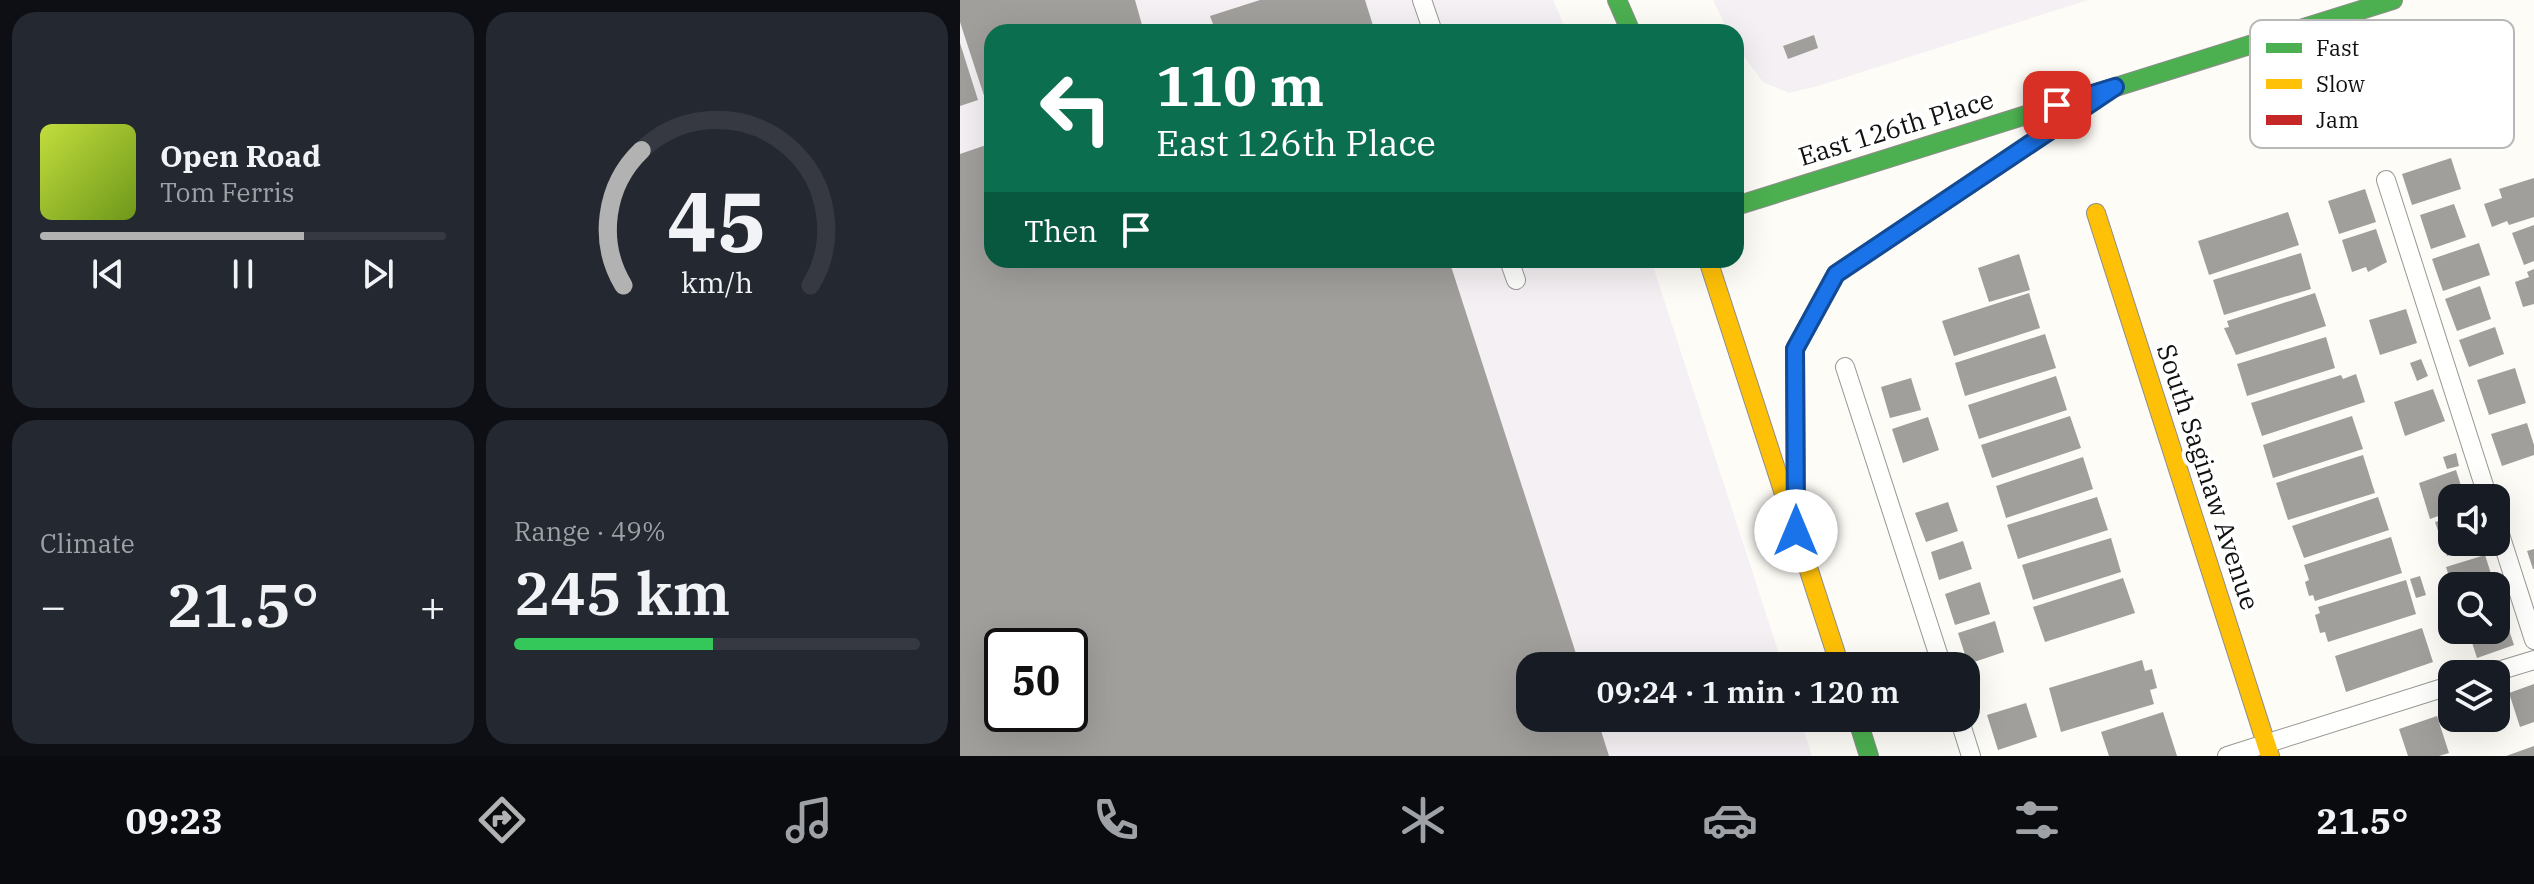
<!DOCTYPE html>
<meta charset="utf-8">
<style>
body{margin:0;font-family:"IBM Plex Serif",serif;background:#242831;color:#f1f3f6;height:100vh;display:flex;flex-direction:column;font-size:30px;white-space:nowrap}
*{box-sizing:border-box;margin:0}
p{font-size:26px;color:#9ea1a6}
.icon{flex:none;width:44px;height:44px;fill:none;stroke:currentColor;stroke-width:2;stroke-linecap:round;stroke-linejoin:round}
.map{position:relative;flex:1;overflow:hidden}
.panel{display:flex;flex-direction:column;gap:12px;padding:12px;background:#0d0f14;width:960px}
.panel>*{flex:none}
.top-card{position:absolute;left:24px;top:24px;width:760px;height:244px;border-radius:24px;box-shadow:0 8px 32px #0002;background:#0b6e4f;color:#fff;overflow:hidden}
.tools{position:absolute;left:1478px;top:484px;display:grid;gap:16px}
.tools a{display:grid;place-items:center;width:72px;height:72px;border-radius:16px;background:#171b24;box-shadow:0 8px 32px #0002;font-size:40px}
.speed{position:absolute;left:24px;top:628px;display:flex;gap:16px;font-size:40px;font-weight:700;text-align:center}
.speed>*{display:grid;place-content:center;width:104px;height:104px;border-radius:50%;background:#171b24;box-shadow:0 8px 32px #0002;line-height:1}
.speed .limit{border:4px solid #111;border-radius:12px;background:#fff;color:#111}
.pin{position:absolute;display:grid;place-items:center;width:68px;height:68px;color:#fff;margin:-34px;border-radius:16px;box-shadow:0 4px 12px #0006}
.me{position:absolute;width:88px;margin:-44px;rotate:0deg;stroke-linejoin:round;filter:drop-shadow(0 0 6px #0008)}
.turn{display:flex;align-items:center;gap:28px;height:168px;padding:0 40px;font-size:36px}
.turn .icon{width:104px;height:104px;stroke-width:2.5}
.turn b{display:block;font-size:56px;line-height:68px}
.then{display:flex;align-items:center;height:76px;padding:0 40px;background:#0003;gap:16px;font-size:30px}
.big{font-size:60px;font-weight:600;line-height:1.1}
.panel .card{flex:1;display:flex;flex-direction:column;justify-content:center;gap:12px;min-width:0;padding:0 28px;border-radius:24px;background:#242831}
.panel .dial{align-items:center;gap:0}
.dial svg{height:208px;overflow:visible;fill:none;stroke:#363941;stroke-width:7;stroke-linecap:round;text-anchor:middle}
.dial text{fill:#f1f3f6;stroke:none}
.song{display:flex;align-items:center;gap:24px}
.cover{width:96px;height:96px;border-radius:12px;background:linear-gradient(135deg,hsl(70 70% 55%),hsl(80 70% 35%))}
.played{height:8px;border-radius:4px;background:linear-gradient(90deg,#b2b2b3 65%,#363941 65%)}
.keys{display:flex;justify-content:space-around;direction:ltr}
.heat{display:flex;justify-content:space-between;align-items:center;font-size:44px;direction:ltr}
.charge{height:12px;border-radius:6px;background:linear-gradient(90deg,#34c759 49%,#363941 0)}
.panel .tiles{flex:1;display:grid;gap:12px;grid-template-columns:repeat(2,1fr)}
.trip{position:absolute;left:556px;top:652px;width:464px;height:80px;border-radius:24px;background:#171b24;box-shadow:0 8px 32px #0002;font-weight:600;line-height:80px;text-align:center}
.tabs{display:flex;height:128px;justify-content:space-around;align-items:center;background:#090b0e;color:#9ea1a6}
.tabs .icon{width:56px;height:56px}
.tabs .current{color:#b2b2b3}
.tabs b{font-size:36px;color:#f1f3f6}
main{display:flex;flex:1;min-height:0}
.map>svg:first-child{display:block}
</style>
<main>
<section class="panel">
<div class="tiles">
<div class="card">
<div class="song"><i class="cover"></i><div><b>Open Road</b><p>Tom Ferris</p></div></div>
<div class="played"></div>
<div class="keys"><svg class="icon" aria-label="previous" viewBox="0 0 24 24"><path d="M18 5L8 12l10 7zM5 5v14"/></svg><svg class="icon" aria-label="pause" viewBox="0 0 24 24"><path d="M8 5v14M16 5v14"/></svg><svg class="icon" aria-label="next" viewBox="0 0 24 24"><path d="M6 5l10 7-10 7zM19 5v14"/></svg></div>
</div>
<div class="card dial"><svg viewBox="0 0 100 80">
<path d="M14 69A42 42 0 1 1 86 69"/>
<path d="M14 69A42 42 0 0 1 21 17" stroke="#b2b2b3"/>
<text x="50" y="56" font-size="32" font-weight="700">45</text>
<text x="50" y="72" font-size="11">km/h</text>
</svg></div>
<div class="card"><p>Climate</p>
<div class="heat"><a>−</a><b class="big">21.5°</b><a>+</a></div>
</div>
<div class="card"><p>Range · 49%</p><b class="big">245 km</b><div class="charge"></div></div>
</div>
</section>
<div class="map">
<svg width="1574" height="756" viewBox="0 0 1574 756">
<rect width="100%" height="100%" fill="#fdfcf7"/>
<path fill="#f5f0f3" fill-rule="evenodd" d="M 0,0 L 593,0 L 607,32 L 32,32 L 32,260 L 691,260 L 823,666 L 570,666 L 570,718 L 840,718 L 852,756 L 0,756 ZM 42,646 L 110,646 L 110,714 L 42,714 Z
M 753,0 L 1128,0 L 858,86 L 829,93 L 803,82 L 780,51 L 776,44 L 776,32 L 769,32 Z"/>
<path fill="#a19f9c" fill-rule="evenodd" d="M 0,0 L 175,0 L 184,32 L 32,32 L 31,117 L 0,22 Z
M 300,0 L 405,0 L 415,32 L 256,32 L 250,16 Z
M 854,35 L 858,48 L 828,59 L 823,46 Z
M 0,43 L 18,100 L 0,106 Z
M 32,143 L 32,260 L 489,260 L 620,666 L 570,666 L 570,718 L 637,718 L 649,756 L 0,756 L 0,154 ZM 42,646 L 110,646 L 110,714 L 42,714 Z
M 1491,158 L 1501,189 L 1452,205 L 1442,174 Z
M 1574,178 L 1574,217 L 1549,225 L 1547,221 L 1532,227 L 1524,204 L 1542,198 L 1539,189 Z
M 1405,189 L 1416,222 L 1379,234 L 1368,201 Z
M 1494,204 L 1506,237 L 1471,249 L 1460,215 Z
M 1328,212 L 1339,245 L 1249,275 L 1238,241 Z
M 1574,225 L 1574,261 L 1564,265 L 1552,233 Z
M 1416,229 L 1427,262 L 1408,272 L 1406,267 L 1392,272 L 1382,240 Z
M 1519,243 L 1530,275 L 1483,291 L 1472,259 Z
M 1341,253 L 1351,289 L 1264,315 L 1253,280 Z
M 1059,254 L 1070,290 L 1029,302 L 1018,268 Z
M 1574,269 L 1574,304 L 1563,307 L 1555,282 L 1569,277 L 1567,272 Z
M 1520,286 L 1531,319 L 1497,331 L 1485,299 Z
M 1069,293 L 1080,328 L 994,356 L 982,321 Z
M 1355,293 L 1366,326 L 1276,355 L 1264,328 L 1269,327 L 1267,321 Z
M 1446,309 L 1457,343 L 1420,355 L 1409,320 Z
M 1535,327 L 1544,354 L 1509,367 L 1499,340 Z
M 1085,334 L 1096,368 L 1005,396 L 995,363 Z
M 1366,337 L 1375,368 L 1287,396 L 1277,364 Z
M 1461,359 L 1468,376 L 1457,381 L 1450,363 Z
M 1555,368 L 1566,403 L 1529,415 L 1517,380 Z
M 1396,374 L 1405,402 L 1302,436 L 1291,403 L 1381,375 L 1383,379 Z
M 1096,376 L 1107,410 L 1019,439 L 1008,405 Z
M 951,378 L 961,410 L 930,418 L 921,387 Z
M 1473,389 L 1485,421 L 1445,436 L 1434,402 Z
M 1110,416 L 1121,448 L 1032,478 L 1021,445 Z
M 1392,416 L 1403,449 L 1313,478 L 1303,445 Z
M 968,417 L 979,450 L 943,463 L 932,429 Z
M 1567,423 L 1574,445 L 1574,455 L 1542,466 L 1531,434 Z
M 1496,453 L 1499,466 L 1487,469 L 1483,457 Z
M 1403,455 L 1415,493 L 1328,520 L 1316,483 Z
M 1123,457 L 1133,489 L 1046,518 L 1036,486 Z
M 1496,470 L 1505,498 L 1492,498 L 1492,511 L 1470,519 L 1459,483 Z
M 1137,497 L 1148,530 L 1058,559 L 1047,525 Z
M 1418,497 L 1429,530 L 1344,558 L 1332,526 Z
M 988,502 L 998,531 L 966,542 L 955,513 Z
M 1492,517 L 1492,542 L 1519,542 L 1520,544 L 1487,556 L 1475,522 Z
M 1431,537 L 1442,573 L 1355,601 L 1353,595 L 1349,596 L 1345,582 L 1349,580 L 1344,565 Z
M 1151,538 L 1161,572 L 1073,600 L 1062,565 Z
M 1003,541 L 1012,569 L 979,580 L 971,552 Z
M 1574,549 L 1574,569 L 1573,569 L 1567,551 Z
M 1525,555 L 1535,586 L 1492,586 L 1486,567 Z
M 1460,576 L 1466,595 L 1456,598 L 1450,579 Z
M 1163,578 L 1175,613 L 1085,642 L 1073,607 Z
M 1446,580 L 1456,614 L 1368,642 L 1365,632 L 1360,633 L 1355,615 L 1360,613 L 1358,607 Z
M 1020,582 L 1030,614 L 995,625 L 985,594 Z
M 1543,612 L 1554,645 L 1517,658 L 1508,630 L 1536,630 L 1536,615 Z
M 1035,621 L 1044,652 L 1008,664 L 998,633 Z
M 1462,628 L 1473,662 L 1386,692 L 1375,656 Z
M 1182,660 L 1185,671 L 1192,669 L 1197,688 L 1190,690 L 1194,704 L 1101,732 L 1089,688 Z
M 1574,684 L 1574,722 L 1560,727 L 1549,693 Z
M 1066,703 L 1077,737 L 1038,750 L 1027,715 Z
M 1203,712 L 1217,756 L 1149,756 L 1141,732 Z
M 1477,716 L 1489,753 L 1479,756 L 1448,756 L 1439,729 Z
M 1574,746 L 1574,756 L 1546,756 Z"/>
<g fill="none" stroke-linecap="round" stroke-linejoin="round">
<defs>
<path id="lane" d="M 462,0 L 473,32
M 1426,180 L 1528,498
M 549,260 L 556,280
M 885,367 L 982,666
M 1536,522 L 1574,640
M 1528,674 L 1574,660
M 999,718 L 1011,756
M 1267,756 L 1492,685"/>
<path id="fast" d="M 657,0 L 671,32
M 776,206 L 1433,0
M 897,718 L 909,756"/>
<path id="slow" d="M 1136,213 L 1310,756
M 748,260 L 880,666"/>
<path id="jam" d="M 836,531 L 835,349 L 876,274 L 1113,115"/>
</defs>
<use href="#lane" stroke="#979795" stroke-width="20"/>
<use href="#fast" stroke="#8e8d8b" stroke-width="20"/>
<use href="#slow" stroke="#8e8d8b" stroke-width="20"/>
<use href="#jam" stroke="#8e8d8b" stroke-width="20"/>
<use href="#lane" stroke="#fffffe" stroke-width="18"/>
<use href="#fast" stroke="#4caf50" stroke-width="18"/>
<use href="#slow" stroke="#ffc107" stroke-width="18"/>
<use href="#jam" stroke="#c62828" stroke-width="18"/>
</g>
<g fill="none" stroke-linecap="round" stroke-linejoin="round">
<defs>
<path id="route" d="M 836,531 L 835,349 L 876,274 L 1155,87 L 1097,105"/>
</defs>
<use href="#route" stroke="#114b97" stroke-width="20"/>
<use href="#route" stroke="#1a73e8" stroke-width="14"/>
</g>
<g text-anchor="middle" stroke-width="8" stroke-linejoin="round" paint-order="stroke">
<g font-size="26" fill="#111" stroke="#fff">
<text transform="translate(936 128) rotate(-17)" y="9">East 126th Place</text>
<text transform="translate(1248 477) rotate(72)" y="9">South Saginaw Avenue</text>
</g>
</g>
<rect x="1290" y="20" width="264" height="128" rx="12" fill="#fff" stroke="#b8b8b8" stroke-width="2"/>
<rect x="1306" y="43" width="36" height="10" fill="#4caf50"/>
<rect x="1306" y="79" width="36" height="10" fill="#ffc107"/>
<rect x="1306" y="115" width="36" height="10" fill="#c62828"/>
<g font-size="22" fill="#111">
<text x="1356" y="56">Fast</text>
<text x="1356" y="92">Slow</text>
<text x="1356" y="128">Jam</text>
</g>
</svg>
<div class="tools">
<a><svg class="icon" aria-label="sound" viewBox="0 0 24 24"><path d="M4 9h4l5-4v14l-5-4H4zM17 9q2 3 0 6"/></svg></a>
<a><svg class="icon" aria-label="search" viewBox="0 0 24 24"><circle cx="10" cy="10" r="6"/><path d="M15 15l6 6"/></svg></a>
<a><svg class="icon" aria-label="layers" viewBox="0 0 24 24"><path d="M12 4l9 5-9 5-9-5zM3 14l9 5 9-5"/></svg></a>
</div>
<div class="speed"><div class="limit">50</div></div>
<div class="pin" style="left:1097px;top:105px;background:#d93025"><svg class="icon" aria-label="arrive" viewBox="0 0 24 24"><path d="M6 21V4h12l-3 4 3 4H6"/></svg></div>
<svg class="me" style="left:836px;top:531px" viewBox="-20 -20 40 40"><circle r="19" fill="#fff"/><path d="M0-13L10 11 0 6-10 11z" fill="#1a73e8"/></svg>
<div class="trip">09:24 · 1 min · 120 m</div>
<div class="top-card">
<div class="turn"><svg class="icon" aria-label="left" viewBox="0 0 24 24"><path d="M17 20v-9H6M10 6l-5 5 5 5"/></svg><div><b>110 m</b>East 126th Place</div></div>
<div class="then">Then<svg class="icon" aria-label="arrive" viewBox="0 0 24 24"><path d="M6 21V4h12l-3 4 3 4H6"/></svg></div>
</div>
</div>
</main>
<nav class="tabs">
<b>09:23</b>
<svg class="icon current" aria-label="directions" viewBox="0 0 24 24"><path d="M12 3l9 9-9 9-9-9zM9 14v-3h6M13 9l2 2-2 2"/></svg>
<svg class="icon" aria-label="music" viewBox="0 0 24 24"><path d="M9 18V5l10-2v13"/><circle cx="6" cy="18" r="3"/><circle cx="16" cy="16" r="3"/></svg>
<svg class="icon" aria-label="phone" viewBox="0 0 24 24"><path d="M5 4h4l2 5-3 2q2 4 5 5l2-3 5 2v4C11 20 4 13 5 4z"/></svg>
<svg class="icon" aria-label="climate" viewBox="0 0 24 24"><path d="M12 3v18M4 7l16 10M4 17L20 7"/></svg>
<svg class="icon" aria-label="car" viewBox="0 0 24 24"><path d="M5 17H2v-5l4-1 3-4h7l3 4 3 1v5h-3M9 17h6M6 11h13"/><circle cx="7" cy="17" r="2"/><circle cx="17" cy="17" r="2"/></svg>
<svg class="icon" aria-label="filters" viewBox="0 0 24 24"><path d="M4 7h16M4 17h16"/><circle cx="9" cy="7" r="2"/><circle cx="15" cy="17" r="2"/></svg>
<b>21.5°</b>
</nav>
